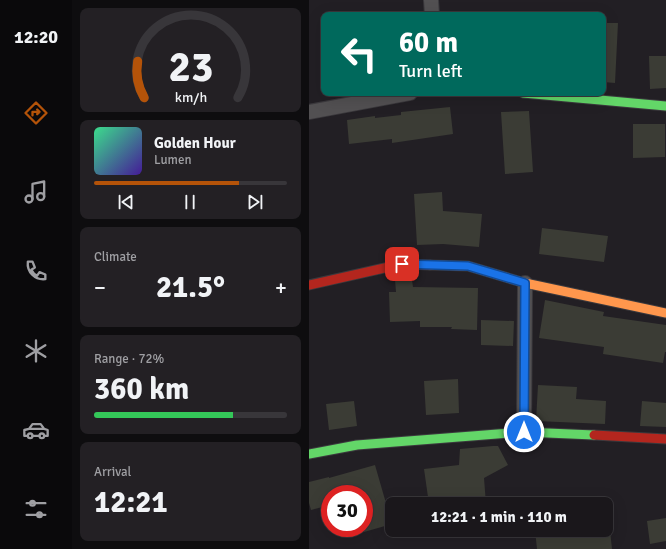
<!DOCTYPE html>
<meta charset="utf-8">
<style>
body{margin:0;font-family:Signika,sans-serif;background:#232024;color:#f1f3f6;height:100vh;display:flex;flex-direction:column;font-size:15px;white-space:nowrap}
*{box-sizing:border-box;margin:0}
p{font-size:13px;color:#9f9fa3}
.icon{flex:none;width:22px;height:22px;fill:none;stroke:currentColor;stroke-width:2;stroke-linecap:round;stroke-linejoin:round}
.map{position:relative;flex:1;overflow:hidden}
.sheet{display:flex;flex-direction:column;gap:8px;padding:8px;background:#0e0d0f;width:237px}
.sheet>*{flex:none}
.top-card{position:absolute;left:12px;top:12px;width:285px;height:84px;border-radius:8px;box-shadow:0 4px 16px #0002,0 0 0 1px #38363a;background:#00695c;color:#fff;overflow:hidden}
.speed{position:absolute;left:12px;top:485px;display:flex;gap:8px;font-size:20px;font-weight:700;text-align:center}
.speed>*{display:grid;place-content:center;width:52px;height:52px;border-radius:50%;background:#1a171b;box-shadow:0 4px 16px #0002,0 0 0 1px #38363a;line-height:1}
.speed .limit{border:6px solid #d22;background:#fff;color:#111}
.pin{position:absolute;display:grid;place-items:center;width:34px;height:34px;color:#fff;margin:-17px;border-radius:8px;box-shadow:0 2px 6px #0006}
.me{position:absolute;width:44px;margin:-22px;rotate:0deg;stroke-linejoin:round;filter:drop-shadow(0 0 3px #0008)}
.turn{display:flex;align-items:center;gap:14px;height:84px;padding:0 12px;font-size:18px}
.turn .icon{width:52px;height:52px;stroke-width:2.5}
.turn b{display:block;font-size:28px;line-height:34px}
.big{font-size:30px;font-weight:700;line-height:1.1}
.sheet .widget{flex:1;display:flex;flex-direction:column;justify-content:center;gap:6px;min-width:0;padding:0 14px;border-radius:8px;background:#232024}
.sheet .dial{align-items:center;gap:0}
.dial svg{height:104px;overflow:visible;fill:none;stroke:#38363a;stroke-width:7;stroke-linecap:round;text-anchor:middle}
.dial text{fill:#f1f3f6;stroke:none}
.song{display:flex;align-items:center;gap:12px}
.cover{width:48px;height:48px;border-radius:6px;background:linear-gradient(135deg,hsl(150 70% 55%),hsl(260 70% 35%))}
.played{height:4px;border-radius:2px;background:linear-gradient(90deg,#b45309 75%,#38363a 75%)}
.keys{display:flex;justify-content:space-around;direction:ltr}
.heat{display:flex;justify-content:space-between;align-items:center;font-size:22px;direction:ltr}
.charge{height:6px;border-radius:3px;background:linear-gradient(90deg,#34c759 72%,#38363a 0)}
.trip{position:absolute;left:76px;top:497px;width:228px;height:40px;border-radius:8px;background:#1a171b;box-shadow:0 4px 16px #0002,0 0 0 1px #38363a;font-weight:700;line-height:40px;text-align:center}
main{display:flex;flex:1;min-height:0}
.tab-bar{display:flex;flex-direction:column;width:72px;justify-content:space-around;align-items:center;background:#0a090b;color:#9f9fa3}
.tab-bar .icon{width:28px;height:28px}
.tab-bar .selected{color:#b45309}
.tab-bar b{font-size:18px;color:#f1f3f6}
.map>svg:first-child{display:block}
</style>
<main>
<nav class="tab-bar">
<b>12:20</b>
<svg class="icon selected" aria-label="directions" viewBox="0 0 24 24"><path d="M12 3l9 9-9 9-9-9zM9 14v-3h6M13 9l2 2-2 2"/></svg>
<svg class="icon" aria-label="music" viewBox="0 0 24 24"><path d="M9 18V5l10-2v13"/><circle cx="6" cy="18" r="3"/><circle cx="16" cy="16" r="3"/></svg>
<svg class="icon" aria-label="phone" viewBox="0 0 24 24"><path d="M5 4h4l2 5-3 2q2 4 5 5l2-3 5 2v4C11 20 4 13 5 4z"/></svg>
<svg class="icon" aria-label="climate" viewBox="0 0 24 24"><path d="M12 3v18M4 7l16 10M4 17L20 7"/></svg>
<svg class="icon" aria-label="car" viewBox="0 0 24 24"><path d="M5 17H2v-5l4-1 3-4h7l3 4 3 1v5h-3M9 17h6M6 11h13"/><circle cx="7" cy="17" r="2"/><circle cx="17" cy="17" r="2"/></svg>
<svg class="icon" aria-label="filters" viewBox="0 0 24 24"><path d="M4 7h16M4 17h16"/><circle cx="9" cy="7" r="2"/><circle cx="15" cy="17" r="2"/></svg>
</nav>
<section class="sheet">
<div class="widget dial"><svg viewBox="0 0 100 80">
<path d="M14 69A42 42 0 1 1 86 69"/>
<path d="M14 69A42 42 0 0 1 9 41" stroke="#b45309"/>
<text x="50" y="56" font-size="32" font-weight="700">23</text>
<text x="50" y="72" font-size="11">km/h</text>
</svg></div>
<div class="widget">
<div class="song"><i class="cover"></i><div><b>Golden Hour</b><p>Lumen</p></div></div>
<div class="played"></div>
<div class="keys"><svg class="icon" aria-label="previous" viewBox="0 0 24 24"><path d="M18 5L8 12l10 7zM5 5v14"/></svg><svg class="icon" aria-label="pause" viewBox="0 0 24 24"><path d="M8 5v14M16 5v14"/></svg><svg class="icon" aria-label="next" viewBox="0 0 24 24"><path d="M6 5l10 7-10 7zM19 5v14"/></svg></div>
</div>
<div class="widget"><p>Climate</p>
<div class="heat"><a>−</a><b class="big">21.5°</b><a>+</a></div>
</div>
<div class="widget"><p>Range · 72%</p><b class="big">360 km</b><div class="charge"></div></div>
<div class="widget"><p>Arrival</p><b class="big">12:21</b></div>
</section>
<div class="map">
<svg width="357" height="549" viewBox="0 0 357 549">
<rect width="100%" height="100%" fill="#221f24"/>
<path fill="#3b3c35" d="M 294,23 L 309,23 L 306,83 L 294,82 Z
M 340,56 L 357,56 L 357,88 L 341,89 Z
M 141,107 L 144,134 L 83,143 L 83,139 L 40,144 L 38,120 L 66,116 L 66,118 L 92,115 L 92,112 Z
M 220,111 L 224,172 L 196,174 L 192,112 Z
M 324,124 L 356,124 L 356,157 L 324,158 Z
M 133,192 L 134,211 L 173,214 L 170,247 L 134,244 L 108,245 L 105,194 Z
M 233,228 L 299,236 L 295,262 L 230,254 Z
M 86,280 L 103,280 L 104,287 L 169,288 L 168,330 L 142,329 L 143,327 L 111,327 L 111,321 L 81,322 L 80,292 L 87,292 Z
M 236,300 L 295,312 L 294,316 L 357,325 L 357,352 L 356,352 L 354,363 L 294,354 L 295,347 L 230,338 Z
M 172,320 L 205,321 L 204,346 L 172,345 Z
M 149,379 L 150,413 L 117,415 L 115,381 Z
M 229,385 L 268,387 L 267,399 L 297,401 L 296,424 L 227,421 Z
M 45,401 L 48,426 L 20,430 L 17,404 Z
M 333,401 L 357,403 L 357,427 L 331,426 Z
M 184,446 L 189,446 L 199,465 L 175,478 L 177,504 L 120,504 L 115,469 L 150,465 L 151,449 Z
M 66,465 L 83,524 L 55,532 L 55,494 L 21,494 L 21,505 L 2,510 L 0,503 L 0,482 L 20,477 L 20,478 Z
M 357,518 L 357,541 L 341,544 L 338,521 Z
M 226,530 L 301,530 L 303,549 L 228,549 Z"/>
<g fill="none" stroke-linecap="round" stroke-linejoin="round">
<defs>
<path id="street" d="M 122,0 L 123,15
M 0,112 L 101,93
M 215,432 L 216,283"/>
<path id="fast" d="M 214,93 L 357,106
M 0,454 L 48,445 L 215,432 L 285,435"/>
<path id="slow" d="M 121,265 L 159,266 L 216,283 L 357,313"/>
<path id="jam" d="M 0,285 L 93,264 L 121,265
M 285,435 L 357,439"/>
</defs>
<use href="#street" stroke="#3b393d" stroke-width="16"/>
<use href="#fast" stroke="#3b393d" stroke-width="11"/>
<use href="#slow" stroke="#3b393d" stroke-width="11"/>
<use href="#jam" stroke="#3b393d" stroke-width="11"/>
<use href="#street" stroke="#525052" stroke-width="14"/>
<use href="#fast" stroke="#63d668" stroke-width="9"/>
<use href="#slow" stroke="#ff974d" stroke-width="9"/>
<use href="#jam" stroke="#b3261e" stroke-width="9"/>
</g>
<g fill="none" stroke-linecap="round" stroke-linejoin="round">
<defs>
<path id="route" d="M 93,264 L 159,266 L 216,283 L 215,432"/>
</defs>
<use href="#route" stroke="#114b97" stroke-width="10"/>
<use href="#route" stroke="#1a73e8" stroke-width="7"/>
</g>
</svg>
<div class="speed"><div class="limit">30</div></div>
<div class="pin" style="left:93px;top:264px;background:#d93025"><svg class="icon" aria-label="arrive" viewBox="0 0 24 24"><path d="M6 21V4h12l-3 4 3 4H6"/></svg></div>
<svg class="me" style="left:215px;top:432px" viewBox="-20 -20 40 40"><circle r="17" fill="#1a73e8" stroke="#fff" stroke-width="3"/><path d="M0-11L8 9 0 5-8 9z" fill="#fff"/></svg>
<div class="trip">12:21 · 1 min · 110 m</div>
<div class="top-card">
<div class="turn"><svg class="icon" aria-label="left" viewBox="0 0 24 24"><path d="M17 20v-9H6M10 6l-5 5 5 5"/></svg><div><b>60 m</b>Turn left</div></div>
</div>
</div>
</main>
